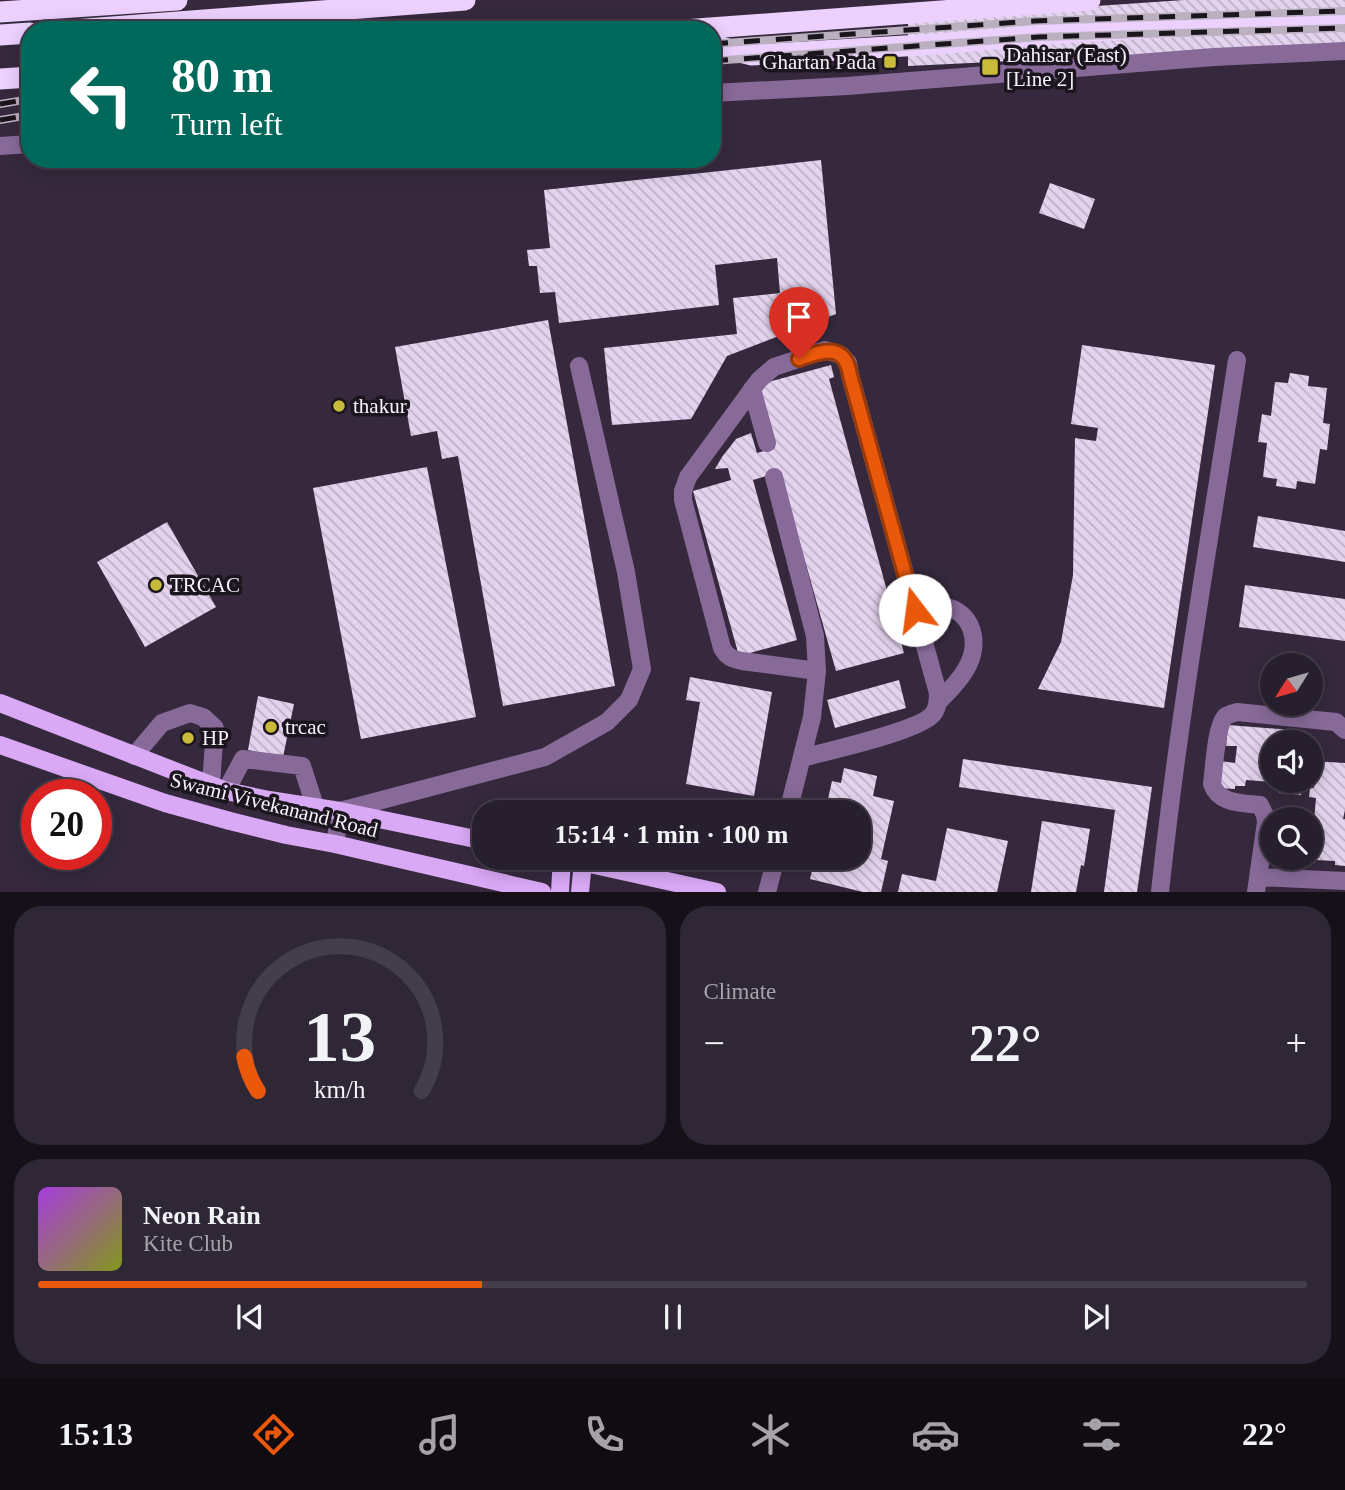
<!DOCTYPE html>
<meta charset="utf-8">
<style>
body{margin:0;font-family:"Times New Roman",serif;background:#302736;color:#f1f3f6;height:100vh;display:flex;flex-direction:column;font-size:26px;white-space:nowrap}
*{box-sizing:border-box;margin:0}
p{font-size:23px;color:#a5a2aa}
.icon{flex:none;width:38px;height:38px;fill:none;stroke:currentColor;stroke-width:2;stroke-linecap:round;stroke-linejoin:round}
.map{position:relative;height:892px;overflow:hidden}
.panel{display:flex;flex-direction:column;gap:14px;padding:14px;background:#161119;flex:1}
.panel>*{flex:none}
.guide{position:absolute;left:21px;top:21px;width:700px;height:147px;border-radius:28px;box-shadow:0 4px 18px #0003,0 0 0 2px #443d4a;background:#00695c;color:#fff;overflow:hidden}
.needle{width:46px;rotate:233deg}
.buttons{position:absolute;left:1260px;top:653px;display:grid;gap:14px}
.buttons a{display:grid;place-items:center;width:63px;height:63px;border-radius:50%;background:#281f2e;box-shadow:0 4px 18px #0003,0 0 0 2px #443d4a;font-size:35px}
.speed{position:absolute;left:21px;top:779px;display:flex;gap:14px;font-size:35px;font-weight:700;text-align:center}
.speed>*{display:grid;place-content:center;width:91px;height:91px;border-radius:50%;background:#281f2e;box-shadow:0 4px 18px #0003,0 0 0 2px #443d4a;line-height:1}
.speed .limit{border:10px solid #d22;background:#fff;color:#111}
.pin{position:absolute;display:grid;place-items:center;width:60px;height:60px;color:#fff;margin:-72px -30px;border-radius:50% 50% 50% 0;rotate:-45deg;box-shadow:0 0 7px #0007}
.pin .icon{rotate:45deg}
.me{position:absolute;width:77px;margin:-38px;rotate:345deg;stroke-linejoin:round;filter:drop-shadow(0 0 5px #0008)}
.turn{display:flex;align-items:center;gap:24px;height:147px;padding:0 35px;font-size:32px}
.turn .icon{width:91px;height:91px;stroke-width:2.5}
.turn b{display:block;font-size:49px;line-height:60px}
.big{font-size:52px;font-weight:600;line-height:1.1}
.panel .tile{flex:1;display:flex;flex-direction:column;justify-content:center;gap:10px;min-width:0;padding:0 24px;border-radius:28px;background:#302736}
.panel .dial{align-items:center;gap:0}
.dial svg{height:182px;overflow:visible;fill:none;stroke:#443d4a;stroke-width:7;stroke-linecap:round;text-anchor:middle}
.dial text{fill:#f1f3f6;stroke:none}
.song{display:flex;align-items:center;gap:21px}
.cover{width:84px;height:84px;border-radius:10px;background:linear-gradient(135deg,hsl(280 70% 55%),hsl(70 70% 35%))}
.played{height:7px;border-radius:4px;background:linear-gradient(90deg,#ea580c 35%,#443d4a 35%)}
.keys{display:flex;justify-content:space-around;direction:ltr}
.heat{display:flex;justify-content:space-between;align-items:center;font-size:38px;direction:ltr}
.panel .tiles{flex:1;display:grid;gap:14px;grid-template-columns:1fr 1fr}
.tile:last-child{grid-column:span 2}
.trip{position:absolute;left:472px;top:800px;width:399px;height:70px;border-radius:28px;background:#281f2e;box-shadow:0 4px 18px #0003,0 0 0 2px #443d4a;font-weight:600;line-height:70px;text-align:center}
.tabs{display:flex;height:112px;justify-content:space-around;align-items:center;background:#100c12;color:#a5a2aa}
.tabs .icon{width:49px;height:49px}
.tabs .on{color:#ea580c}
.tabs b{font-size:32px;color:#f1f3f6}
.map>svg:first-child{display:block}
</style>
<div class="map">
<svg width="1345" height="892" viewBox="0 0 1345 892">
<defs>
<pattern id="building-back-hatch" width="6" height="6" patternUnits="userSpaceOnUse" patternTransform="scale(1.75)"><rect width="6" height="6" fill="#e4d3ee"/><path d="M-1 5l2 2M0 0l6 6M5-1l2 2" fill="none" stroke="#beb0c6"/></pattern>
</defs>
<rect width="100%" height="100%" fill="#36293e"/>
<path fill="url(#building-back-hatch)" d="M 1184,0 L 1345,0 L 1345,45 L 908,66 L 908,19 Z
M 821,160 L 836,314 L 727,356 L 691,419 L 612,425 L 604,348 L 737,334 L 733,298 L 780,293 L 777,258 L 715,265 L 719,305 L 559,323 L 555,292 L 540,293 L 537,266 L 529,266 L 527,250 L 550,248 L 544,190 Z
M 1050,183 L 1095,199 L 1084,229 L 1039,213 Z
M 548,320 L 615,686 L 503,706 L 458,456 L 442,459 L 437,431 L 411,436 L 395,347 Z
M 1082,345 L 1215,365 L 1164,708 L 1038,689 L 1061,642 L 1073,575 L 1075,438 L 1096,441 L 1098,428 L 1071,424 Z
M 831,365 L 834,377 L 829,379 L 904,653 L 836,671 L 780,472 L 753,480 L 797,640 L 739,656 L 693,491 L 731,480 L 728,468 L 715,469 L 722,457 L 736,439 L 751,433 L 757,453 L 775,448 L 757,385 Z
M 1290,373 L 1309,376 L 1308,386 L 1327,388 L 1323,423 L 1330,424 L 1327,450 L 1320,449 L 1315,484 L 1297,481 L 1296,489 L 1276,486 L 1277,479 L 1263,477 L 1267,443 L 1258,442 L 1262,414 L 1271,416 L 1275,382 L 1288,383 Z
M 427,467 L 476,717 L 361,739 L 313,488 Z
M 1258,516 L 1345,531 L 1345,562 L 1253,547 Z
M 167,522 L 216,607 L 145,647 L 97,562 Z
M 1245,585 L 1345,599 L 1345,641 L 1239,627 Z
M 690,677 L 772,692 L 754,796 L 686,784 L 700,702 L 686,700 Z
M 899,680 L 906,708 L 835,728 L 827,700 Z
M 258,696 L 294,704 L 283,757 L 248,750 Z
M 1228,725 L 1306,731 L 1306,742 L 1272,742 L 1272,782 L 1246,780 L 1245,786 L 1235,786 L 1235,789 L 1218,788 L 1220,761 L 1235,763 L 1237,746 L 1226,746 Z
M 963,759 L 1152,787 L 1137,892 L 1104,892 L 1115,810 L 959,787 Z
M 1312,761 L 1345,763 L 1345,810 L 1343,819 L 1345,819 L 1345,866 L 1335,865 L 1335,861 L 1315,860 L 1315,863 L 1303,862 L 1303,865 L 1286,864 L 1286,858 L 1311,858 L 1311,821 L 1314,821 L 1316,798 L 1309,797 L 1310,788 L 1314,788 L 1315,777 L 1311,777 Z
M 844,768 L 877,776 L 873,796 L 894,801 L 881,859 L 888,861 L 881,892 L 863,892 L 810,879 L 815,858 L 859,858 L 859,812 L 825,812 L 832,781 L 841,783 Z
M 1273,780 L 1303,780 L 1301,795 L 1279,793 L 1279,789 L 1273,788 Z
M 1042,821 L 1090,829 L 1084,866 L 1081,865 L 1076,892 L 1031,892 Z
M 947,828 L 1008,841 L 997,892 L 898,892 L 902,874 L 936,881 Z"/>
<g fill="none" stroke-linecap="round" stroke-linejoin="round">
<path stroke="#886a99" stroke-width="18" d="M 712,93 L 847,86 L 1214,57 L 1345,51
M 0,146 L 30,144
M 752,389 L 767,443
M 774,477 L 815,636 L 817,671 L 812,717 L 788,812
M 915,610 C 923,609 933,605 942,606 C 974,611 981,644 966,669 C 959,682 948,692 938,702
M 134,756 L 162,723 L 190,713 L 203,717 L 215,728 L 211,785
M 802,758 C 827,751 920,731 933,714 C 938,708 938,700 938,693 L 850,375 L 848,363 L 841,355 L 825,350 L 774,367 L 759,380 L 688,477 L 683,491 L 683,500 L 722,648 C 727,657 732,659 742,661 L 817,671
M 226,791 L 243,759 L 302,766 L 315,806
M 335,844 L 340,811 L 545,757 L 607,722 L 629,700 L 642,669 L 626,572 L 579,366
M 1258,877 L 1345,881
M 767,892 L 776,858
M 1160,892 C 1179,713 1210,537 1237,360
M 1256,892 L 1266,822 L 1265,815 L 1260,805 C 1241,803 1219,804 1212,784 C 1214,770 1216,724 1226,716 C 1229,714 1234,713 1237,712 L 1336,722 L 1345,730"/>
<path stroke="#daa9f6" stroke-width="18" d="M 0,703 L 226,791 L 269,800 L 340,811 L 485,841
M 0,745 L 165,803 L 230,821 L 286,835 L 335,844 L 542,892
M 563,858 L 717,892
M 560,892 L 562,858
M 580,892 L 583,862"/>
<path stroke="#ecd0fe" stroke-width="21" d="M 0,12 L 177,0
M 73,30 L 465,0
M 683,30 L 1090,0
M 0,35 L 30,33
M 712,45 L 752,55 L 938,44 L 1075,32 L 1345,18
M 0,79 L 30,77"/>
<defs>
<path id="rail" d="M 712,44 L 1034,21 L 1345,11
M 712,61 L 1039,37 L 1345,28
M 0,104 L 30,99
M 0,120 L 30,115"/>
</defs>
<use href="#rail" stroke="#bab0c0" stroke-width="8"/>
<use href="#rail" stroke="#1b151e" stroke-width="5" stroke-dasharray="16" stroke-linecap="butt"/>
</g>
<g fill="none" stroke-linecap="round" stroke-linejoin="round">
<defs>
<path id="route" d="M 799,359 C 822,351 845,342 850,375 L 915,610"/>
</defs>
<use href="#route" stroke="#983908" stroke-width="18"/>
<use href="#route" stroke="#ea580c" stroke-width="12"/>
</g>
<g fill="#c9ba3a" stroke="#1b151e" stroke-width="2.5">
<rect x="883" y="55" width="14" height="14" rx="3.5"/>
<rect x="981" y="58" width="18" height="18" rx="3.5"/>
<circle cx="339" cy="406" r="7"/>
<circle cx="156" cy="585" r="7"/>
<circle cx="271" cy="727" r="7"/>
<circle cx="188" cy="738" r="7"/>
</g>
<g text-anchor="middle" stroke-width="7" stroke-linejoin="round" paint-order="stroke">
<g font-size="21" fill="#faf1ff" stroke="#1b151e" text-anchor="start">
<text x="1006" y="62">Dahisar (East)<tspan x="1006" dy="24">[Line 2]</tspan></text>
<text x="876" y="69" text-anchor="end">Ghartan Pada</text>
<text x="353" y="413">thakur</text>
<text x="170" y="592">TRCAC</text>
<text x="285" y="734">trcac</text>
<text x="202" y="745">HP</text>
</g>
<g font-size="21" fill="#faf1ff" stroke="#1b151e">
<text transform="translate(274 805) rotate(14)" y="7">Swami Vivekanand Road</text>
</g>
</g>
</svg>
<div class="buttons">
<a><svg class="needle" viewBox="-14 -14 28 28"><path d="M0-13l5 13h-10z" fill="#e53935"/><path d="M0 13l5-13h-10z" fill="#a5a2aa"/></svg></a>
<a><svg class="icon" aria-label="sound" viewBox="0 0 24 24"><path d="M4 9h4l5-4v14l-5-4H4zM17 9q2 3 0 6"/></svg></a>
<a><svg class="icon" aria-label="search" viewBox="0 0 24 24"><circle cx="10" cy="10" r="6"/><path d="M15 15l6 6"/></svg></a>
</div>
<div class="speed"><div class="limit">20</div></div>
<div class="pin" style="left:799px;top:359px;background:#d93025"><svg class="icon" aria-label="arrive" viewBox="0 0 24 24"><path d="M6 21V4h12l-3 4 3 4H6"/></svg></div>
<svg class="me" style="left:915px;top:610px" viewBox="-20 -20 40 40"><circle r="19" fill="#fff"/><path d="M0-13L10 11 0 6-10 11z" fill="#ea580c"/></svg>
<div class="trip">15:14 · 1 min · 100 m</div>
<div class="guide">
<div class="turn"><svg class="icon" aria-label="left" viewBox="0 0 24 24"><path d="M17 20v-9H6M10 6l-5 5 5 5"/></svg><div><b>80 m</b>Turn left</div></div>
</div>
</div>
<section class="panel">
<div class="tiles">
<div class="tile dial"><svg viewBox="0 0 100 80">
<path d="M14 69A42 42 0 1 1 86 69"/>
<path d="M14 69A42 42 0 0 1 8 54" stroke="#ea580c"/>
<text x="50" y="56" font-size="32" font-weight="700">13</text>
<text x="50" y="72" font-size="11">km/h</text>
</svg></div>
<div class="tile"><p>Climate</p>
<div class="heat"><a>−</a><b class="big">22°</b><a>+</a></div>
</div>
<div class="tile">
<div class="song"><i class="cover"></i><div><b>Neon Rain</b><p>Kite Club</p></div></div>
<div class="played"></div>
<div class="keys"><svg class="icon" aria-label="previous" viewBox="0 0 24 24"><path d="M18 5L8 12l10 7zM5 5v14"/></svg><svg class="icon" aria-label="pause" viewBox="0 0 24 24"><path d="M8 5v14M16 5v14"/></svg><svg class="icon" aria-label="next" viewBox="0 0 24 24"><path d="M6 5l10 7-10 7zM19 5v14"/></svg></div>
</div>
</div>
</section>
<nav class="tabs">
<b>15:13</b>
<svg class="icon on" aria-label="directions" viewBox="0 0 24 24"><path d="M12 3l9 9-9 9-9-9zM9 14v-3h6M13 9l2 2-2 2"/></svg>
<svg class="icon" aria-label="music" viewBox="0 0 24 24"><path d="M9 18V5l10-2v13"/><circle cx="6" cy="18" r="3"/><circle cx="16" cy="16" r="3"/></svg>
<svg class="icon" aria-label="phone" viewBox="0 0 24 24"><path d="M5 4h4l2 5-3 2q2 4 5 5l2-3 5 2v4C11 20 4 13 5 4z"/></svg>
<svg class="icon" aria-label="climate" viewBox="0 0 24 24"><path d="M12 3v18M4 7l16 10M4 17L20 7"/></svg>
<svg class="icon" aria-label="car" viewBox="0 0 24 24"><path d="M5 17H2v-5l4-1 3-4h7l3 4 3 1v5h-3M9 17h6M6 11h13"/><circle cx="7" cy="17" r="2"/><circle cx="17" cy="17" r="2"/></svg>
<svg class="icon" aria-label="filters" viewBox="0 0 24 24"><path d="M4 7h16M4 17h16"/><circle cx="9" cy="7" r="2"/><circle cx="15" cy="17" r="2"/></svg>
<b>22°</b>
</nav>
